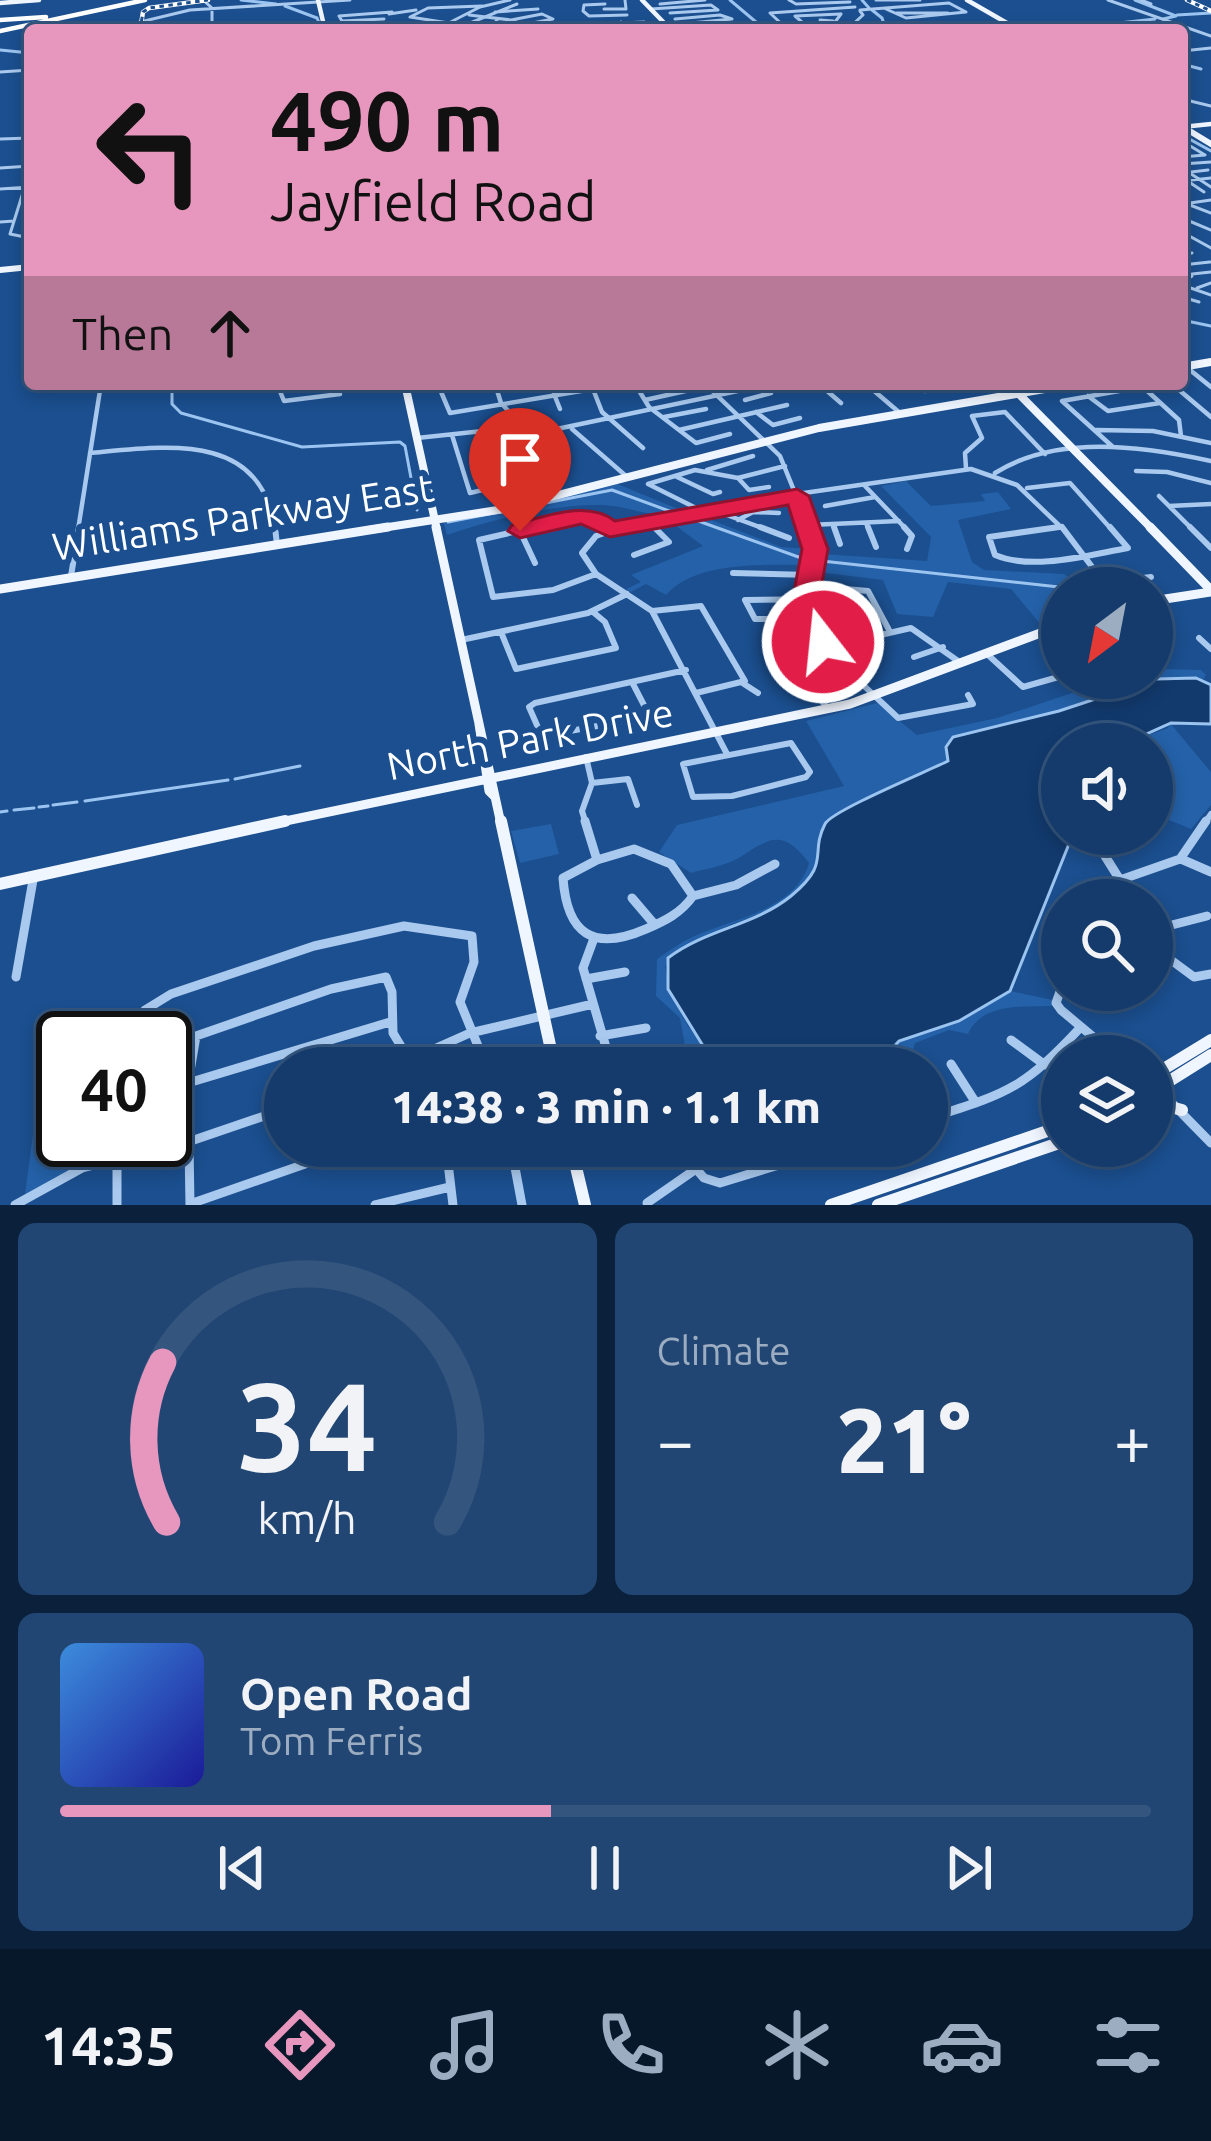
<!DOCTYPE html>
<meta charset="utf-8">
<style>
body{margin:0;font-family:Ubuntu,sans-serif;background:#214673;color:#f1f3f6;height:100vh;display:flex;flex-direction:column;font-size:45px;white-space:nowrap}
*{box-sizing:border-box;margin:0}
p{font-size:39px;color:#9dadc1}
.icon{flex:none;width:66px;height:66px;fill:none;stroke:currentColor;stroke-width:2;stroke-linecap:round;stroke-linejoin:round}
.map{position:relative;height:1205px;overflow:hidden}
.sheet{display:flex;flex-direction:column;gap:18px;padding:18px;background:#0b203b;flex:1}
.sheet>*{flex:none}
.hud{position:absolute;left:24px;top:24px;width:1164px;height:366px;border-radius:12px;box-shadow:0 6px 18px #0003,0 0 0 3px #33557e;background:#e797bd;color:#111;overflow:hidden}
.needle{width:78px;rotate:212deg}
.buttons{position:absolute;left:1041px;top:567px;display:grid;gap:24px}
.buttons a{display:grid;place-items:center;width:132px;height:132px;border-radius:50%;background:#143b6b;box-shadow:0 6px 18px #0003,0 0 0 3px #33557e;font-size:60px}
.speed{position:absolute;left:36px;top:1011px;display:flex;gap:24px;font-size:60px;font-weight:700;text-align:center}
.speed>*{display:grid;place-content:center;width:156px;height:156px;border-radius:50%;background:#143b6b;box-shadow:0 6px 18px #0003,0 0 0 3px #33557e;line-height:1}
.speed .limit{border:6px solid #111;border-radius:18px;background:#fff;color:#111}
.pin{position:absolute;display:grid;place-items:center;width:102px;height:102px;color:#fff;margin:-123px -51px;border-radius:50% 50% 50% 0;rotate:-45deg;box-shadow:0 0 12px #0007}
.pin .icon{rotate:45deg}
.me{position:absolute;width:132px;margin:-66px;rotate:344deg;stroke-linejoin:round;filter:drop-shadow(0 0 9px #0008)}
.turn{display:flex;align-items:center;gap:42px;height:252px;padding:0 48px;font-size:54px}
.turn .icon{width:156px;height:156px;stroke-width:2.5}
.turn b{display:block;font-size:84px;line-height:102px}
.then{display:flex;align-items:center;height:114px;padding:0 48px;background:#0003;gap:24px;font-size:45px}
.big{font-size:90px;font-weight:800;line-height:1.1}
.sheet .tile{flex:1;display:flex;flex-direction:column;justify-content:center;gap:18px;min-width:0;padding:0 42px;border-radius:18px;background:#214673}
.sheet .dial{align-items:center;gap:0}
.dial svg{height:312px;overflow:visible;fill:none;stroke:#33557e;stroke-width:7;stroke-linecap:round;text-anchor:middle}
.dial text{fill:#f1f3f6;stroke:none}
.song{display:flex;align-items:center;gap:36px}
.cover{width:144px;height:144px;border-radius:18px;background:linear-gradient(135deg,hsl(210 70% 55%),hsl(240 70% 35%))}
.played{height:12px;border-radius:6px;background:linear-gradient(90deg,#e797bd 45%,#33557e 45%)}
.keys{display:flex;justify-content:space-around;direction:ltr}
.heat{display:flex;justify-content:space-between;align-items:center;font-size:66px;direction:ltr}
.sheet .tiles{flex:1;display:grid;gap:18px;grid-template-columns:1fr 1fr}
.tile:last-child{grid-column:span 2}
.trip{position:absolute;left:264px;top:1047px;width:684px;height:120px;border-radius:60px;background:#143b6b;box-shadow:0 6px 18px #0003,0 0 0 3px #33557e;font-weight:800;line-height:120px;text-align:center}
.tabs{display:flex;height:192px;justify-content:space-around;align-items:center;background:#08182b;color:#9dadc1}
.tabs .icon{width:84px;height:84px}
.tabs .active{color:#e797bd}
.tabs b{font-size:54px;color:#f1f3f6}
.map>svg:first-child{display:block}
</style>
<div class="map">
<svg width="1211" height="1205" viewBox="0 0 1211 1205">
<rect width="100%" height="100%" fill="#1b4f8f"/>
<path fill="#2461a8" d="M 906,481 L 931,506 L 985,501 L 981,494 L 998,492 L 1011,509 L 958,520 L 972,562 L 984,570 L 1064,574 L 1082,587 L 1103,588 L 1062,588 L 1062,619 L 1042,626 L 1011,589 L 948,582 L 933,617 L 897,614 L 883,580 L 818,572 L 822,554 L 927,561 L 931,537 L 881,486 Z
M 615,483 L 683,511 C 644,520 632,505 598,505 C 549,505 494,519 447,535 L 443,520 Z
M 696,514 L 781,547 L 808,549 L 805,565 C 763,565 696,561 666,595 L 646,584 L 631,592 L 626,589 L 641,582 L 631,575 L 703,546 L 668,520 Z
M 1163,669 L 1201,670 L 1206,675 L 1203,680 L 1156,679 L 1059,711 L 953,737 L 946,747 L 948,761 C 929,770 832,811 826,822 C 809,851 832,861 793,894 C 769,914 745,917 719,930 C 700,939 682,955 665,966 C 670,1004 697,1050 732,1068 L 718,1068 L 702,1051 L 685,1046 L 680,1018 L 656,996 L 657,959 C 670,950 684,940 699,934 C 735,919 797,908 809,863 C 781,826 768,840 737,859 C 724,866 705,869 691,873 L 659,852 L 677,825 L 844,786 L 806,721 L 877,703 L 917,735 L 997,718 L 1072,693 L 1152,678 L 1152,671 Z
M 1170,723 L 1211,772 L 1211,805 L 1191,829 L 1152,813 L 1152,744 L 1124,744 L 1168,728 Z
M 551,824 L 559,854 L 520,863 L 511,831 Z
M 1010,991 L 1053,1000 L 1054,1006 C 1025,1007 982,1002 968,1034 L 949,1030 L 915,1043 L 908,1066 L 874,1068 L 899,1041 Z
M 63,1107 L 63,1140 L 111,1140 L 110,1154 L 25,1194 L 36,1112 Z"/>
<path fill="#123a6d" stroke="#9cc4f0" stroke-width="3" d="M 1196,678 L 1211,685 L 1211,724 L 1171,723 L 1124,744 L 1062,744 L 1062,834 L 1073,834 L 1010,991 L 959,1021 L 899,1041 L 874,1068 L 726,1066 L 705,1049 L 668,989 L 668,958 C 706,929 754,926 791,896 C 832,862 809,855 825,824 C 831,811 928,771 948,761 L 946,747 L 953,737 L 1059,711 L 1156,679 Z"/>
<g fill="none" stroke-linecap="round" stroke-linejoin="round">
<path stroke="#9cc4f0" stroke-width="3" d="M 241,0 L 276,4
M 730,0 L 756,22
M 862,0 L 869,8
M 1135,0 L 1176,16 L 1163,19
M 285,6 L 317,18 L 321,27
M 872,10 L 882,18 L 886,30
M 1177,15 L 1211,13
M 1096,30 L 1092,26 L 1155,19
M 0,50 L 30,53
M 1182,64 L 1201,69
M 1182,135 L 1211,151
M 1182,320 L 1211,326
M 172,384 L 172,404 L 181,413 L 302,447 L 400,442 L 405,446 L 417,510
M 690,518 L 804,559
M 448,522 L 612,490 L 672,512
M 822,561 L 1068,588
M 235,779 L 300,766
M 85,801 L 228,780
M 53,805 L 77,802
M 39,807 L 48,806
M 14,810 L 34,808
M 0,812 L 7,811"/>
<path stroke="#a9c9ee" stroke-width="3" d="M 203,0 L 212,8
M 789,0 L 796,4 L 850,2
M 876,0 L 920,0
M 1108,0 L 1211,36
M 1141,0 L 1151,4
M 605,4 L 584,5 L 583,11 L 589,16 L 627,15
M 660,4 L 705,0
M 212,8 L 212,30
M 604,9 L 626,9 L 625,0
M 651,9 L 711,5 L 718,10 L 670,13
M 860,10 L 949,3 L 966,12 L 906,18 L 886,9
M 495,12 L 538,9
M 896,13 L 948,13
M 389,14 L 416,10
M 469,15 L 511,20 L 534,30
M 384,19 L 342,21 L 339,16 L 392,12
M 675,19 L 720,15 L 732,19 L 680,24
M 497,20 L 493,25 L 506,30
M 511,20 L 542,14 L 553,19 L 522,25
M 820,20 L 833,21
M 385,23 L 415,27
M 449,23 L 410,17 L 428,8 L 482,6
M 470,23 L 517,4
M 597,24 L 644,22 L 640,30
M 446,26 L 475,30
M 107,30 L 190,10 L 350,0
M 286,30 L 386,30
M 435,30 L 480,7 L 510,0
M 531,30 L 557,26
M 603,30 L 622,26 L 621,22
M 677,30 L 778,23
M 788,30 L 770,13 L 855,7
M 811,30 L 795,16 L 841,14
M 829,30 L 841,14
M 855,30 L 851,26 L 863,15 L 860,11
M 943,30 L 1005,22
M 1182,51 L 1211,48
M 0,72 L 30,70
M 1182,99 L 1211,106
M 0,139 L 30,138
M 1182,141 L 1205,155 L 1182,157
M 1182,164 L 1211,162
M 0,168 L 30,166
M 1182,168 L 1211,187
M 30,170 L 10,234 L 30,238
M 1191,172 L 1208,170
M 1182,181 L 1211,178
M 1189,182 L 1204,192
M 0,189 L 30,187
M 1182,202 L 1211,213
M 1190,203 L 1211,200
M 1182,218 L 1211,230
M 0,222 L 14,221
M 1182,232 L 1211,248
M 1182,254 L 1192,253
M 1182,265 L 1210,262
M 1192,274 L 1211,272
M 1182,283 L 1192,276 L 1183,266
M 1182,285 L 1211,295
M 1197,288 L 1211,283
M 1182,297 L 1199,302"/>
<path stroke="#a9c9ee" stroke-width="4.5" d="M 1185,366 L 1211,387
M 277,384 L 284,401 L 340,394
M 443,384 L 439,387 L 450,413 L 593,389 L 602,412 L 643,448
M 495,384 L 501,403 L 514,417 L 552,430 L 771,384
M 635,384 L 649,407 L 696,443 L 730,434
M 705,384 L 780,456 L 810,530
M 819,384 L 841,403
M 866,384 L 900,413
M 911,384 L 925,391 L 969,384
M 1172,384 L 1211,417
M 637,387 L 651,384
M 1143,387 L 1179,420 L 1181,436
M 554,394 L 560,409
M 1088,396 L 1108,411 L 1160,403
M 645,400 L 690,390
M 745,400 L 771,393 L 766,385
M 756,412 L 773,425 L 800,418
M 664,417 L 706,409
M 572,429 L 626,476
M 679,430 L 787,405
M 1096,430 L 1153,431 L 1211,443
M 483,431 L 498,442 L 505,460
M 452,435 L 470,493 L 565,470 L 540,443 L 544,429
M 417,438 L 483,431 L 516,419
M 1113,447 L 1062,401 L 1159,384
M 90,453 C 168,446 262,431 275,530
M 966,468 L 965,453 L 982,438 L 972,416 L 1005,412 L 1045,454
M 707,470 L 753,456
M 1136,471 L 1167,472 L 1211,483
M 995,473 C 1057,434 1142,446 1211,461
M 677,477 L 713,494 L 720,492
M 738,478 L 749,490 L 769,487
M 865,486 L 907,530
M 1027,488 L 1070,483 L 1112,530
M 1159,496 L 1169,506
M 825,506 L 875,497
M 719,507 L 724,514 L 768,530
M 702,511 L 648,484 L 695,470 L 738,478 L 785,466
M 738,520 L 753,512 L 779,513
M 647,521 L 657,530
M 866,523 L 869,530
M 833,524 L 835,530
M 809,525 L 899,521
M 78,530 L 101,384
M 521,530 C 552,524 584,508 610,530
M 612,530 L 769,498 L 971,469 L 1017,485 L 1064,530
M 1037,530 L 1062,527
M 1193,530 L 1169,506 L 1211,504"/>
<path stroke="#a9c9ee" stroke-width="6" d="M 275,527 L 277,545
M 535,527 L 479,540 L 493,597 L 553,590 L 596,574
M 621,527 L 596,536 L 582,553 L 596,574 L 652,611 L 727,754
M 760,527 L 789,538
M 809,527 C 819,553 807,575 805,602 C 803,636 874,694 898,718 L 973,704 L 968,695
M 834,527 L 840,544
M 868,527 L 876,547
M 904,527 L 912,536 L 907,549
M 1059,527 L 989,537 L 995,555 C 1033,571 1088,555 1128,548 L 1110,527
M 1062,527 L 1108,588
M 1190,527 L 1211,548
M 520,531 L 535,563
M 634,555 L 669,542 L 654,527
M 733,573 L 810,575
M 71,576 L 79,527
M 1103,583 L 1151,577
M 652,611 L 701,606 L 745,681 L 696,693
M 808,619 L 755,619 L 745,600 L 833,599
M 889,630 L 868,591 L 834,588 L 834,612 L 854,641 L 911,628 L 958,661
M 501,632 L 516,669 L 616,648 L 605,622 L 593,612
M 1199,638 L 1211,649
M 461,640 L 588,613 L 627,594
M 823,642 L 775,642 L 771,646 L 827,707
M 1152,646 L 1152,653
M 987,654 L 1023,687 L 1062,676
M 914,657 L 943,647
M 1053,660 L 1062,668
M 632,682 L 647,711 L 641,718 L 548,735 L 540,732 L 529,707 L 535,703 L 686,670
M 744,684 L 758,693
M 791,743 L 810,772 L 806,777 L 732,796 L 693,797 L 683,764 Z
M 592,783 L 628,779 L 637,805
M 586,824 L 582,811 L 592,783 L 586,757
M 1204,824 L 1211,814"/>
<path stroke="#a9c9ee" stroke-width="9" d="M 585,821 L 597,860
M 1111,834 L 1105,856 L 1120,880
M 634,849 L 671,864 L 693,896 C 681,913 665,921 646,929 C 593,952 567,934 563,878 L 597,860 Z
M 1181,859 L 1211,872
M 693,896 L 736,885 L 775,864
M 632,898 L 655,925
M 1097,900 L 1120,880 L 1180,859 L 1206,821
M 593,941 L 583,968 L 612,1068
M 1152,946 L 1194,977 L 1211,974
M 1152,946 L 1164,927 L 1207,916
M 16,977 L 33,880
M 586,979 L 625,972
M 1062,986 L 1056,1003 L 1061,1010 L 1116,1056
M 1127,990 L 1135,998
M 600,1036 L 646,1028
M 126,1038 L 145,1010 L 171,994 L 314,946 L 404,926 L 472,936 L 474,962 L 460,1002 L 487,1068
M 1011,1040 L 1045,1065
M 951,1064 L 976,1103
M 391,1068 L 470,1033 L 593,1004
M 188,1083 L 390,1022
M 1159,1090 L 1211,1143
M 927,1119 C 1007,1093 1021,1091 1080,1028
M 117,1140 L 117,1205
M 446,1146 L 453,1205
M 511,1146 L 522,1205
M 676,1146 L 704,1178 L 720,1183 L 841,1146
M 766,1146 L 776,1166
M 647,1203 L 696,1169
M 190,1204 L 357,1146
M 15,1205 L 82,1168 L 188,1142 L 285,1109
M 190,1205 L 188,1083 L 196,1036 L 331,989 L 386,977 L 392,992 L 393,1033 L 414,1068
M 375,1205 L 450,1187"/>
<path stroke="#f0f6ff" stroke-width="4.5" d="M 318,0 L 325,30
M 642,0 L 671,30
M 967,0 L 1019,30
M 0,3 L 39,0
M 1182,127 L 1193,133
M 1182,127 L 1211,124"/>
<path stroke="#f0f6ff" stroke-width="6" d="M 1188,130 L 1211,144
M 0,270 L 30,267"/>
<path stroke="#f0f6ff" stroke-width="8" d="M 1182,367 L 1211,362
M 405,384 L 437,530
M 1009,384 L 1153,530
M 369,530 L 504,509 L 819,428 L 1074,384"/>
<path stroke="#f0f6ff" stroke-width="9" d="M 436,527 L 501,824
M 1150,527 L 1211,590
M 0,589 L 388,527
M 1152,601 L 1211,592
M 479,724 L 489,791 L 495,797
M 271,824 L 850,704 L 1062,625"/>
<path stroke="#f0f6ff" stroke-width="12" d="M 501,821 L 555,1068
M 0,884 L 285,821
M 1152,1076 L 1211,1040
M 1152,1092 L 1211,1055
M 1152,1102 L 1182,1110
M 571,1146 L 585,1205
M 831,1205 L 1062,1126
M 878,1205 L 1062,1142"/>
<path stroke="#fff" stroke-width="4.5" d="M 0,20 L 46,17
M 0,31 L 145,0"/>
<defs>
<path id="rail" d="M 1187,0 L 1211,11
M 140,30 L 143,12 L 149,8 L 208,0"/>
</defs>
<use href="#rail" stroke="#fff" stroke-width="4.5"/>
<use href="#rail" stroke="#1b4f8f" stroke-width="3" stroke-dasharray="4.5" stroke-linecap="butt"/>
</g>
<path fill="#e11d48" stroke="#92132f" stroke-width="3" d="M 797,489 L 809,496 L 828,549 L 818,607 L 837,642 L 823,650 L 813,648 L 791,607 L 802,549 L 788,505 L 610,537 L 581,524 L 520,538 L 508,531 L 512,525 C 544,517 587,499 615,521 Z"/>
<g text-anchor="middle" stroke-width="12" stroke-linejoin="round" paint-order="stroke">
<g font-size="39" fill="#fff" stroke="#1b4f8f">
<text transform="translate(243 517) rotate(-9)" y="14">Williams Parkway East</text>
<text transform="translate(530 739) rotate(-11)" y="14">North Park Drive</text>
</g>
</g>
</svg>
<div class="buttons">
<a><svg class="needle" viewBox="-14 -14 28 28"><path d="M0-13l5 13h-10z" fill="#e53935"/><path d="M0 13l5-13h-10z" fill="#9dadc1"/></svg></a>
<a><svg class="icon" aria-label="sound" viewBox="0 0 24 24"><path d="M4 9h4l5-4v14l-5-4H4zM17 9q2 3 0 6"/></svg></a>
<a><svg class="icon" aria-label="search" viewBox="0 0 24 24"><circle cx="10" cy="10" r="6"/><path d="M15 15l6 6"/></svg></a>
<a><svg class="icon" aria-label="layers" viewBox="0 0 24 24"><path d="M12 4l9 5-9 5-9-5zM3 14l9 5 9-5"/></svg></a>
</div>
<div class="speed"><div class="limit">40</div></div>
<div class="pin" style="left:520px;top:531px;background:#d93025"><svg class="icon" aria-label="arrive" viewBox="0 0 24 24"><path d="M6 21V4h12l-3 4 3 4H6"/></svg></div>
<svg class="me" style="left:823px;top:642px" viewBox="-20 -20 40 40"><circle r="17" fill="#e11d48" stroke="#fff" stroke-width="3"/><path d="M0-11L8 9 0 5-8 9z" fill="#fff"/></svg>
<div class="trip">14:38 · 3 min · 1.1 km</div>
<div class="hud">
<div class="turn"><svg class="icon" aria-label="left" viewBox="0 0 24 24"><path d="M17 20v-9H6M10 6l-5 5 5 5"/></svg><div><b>490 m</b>Jayfield Road</div></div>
<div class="then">Then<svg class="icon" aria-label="ahead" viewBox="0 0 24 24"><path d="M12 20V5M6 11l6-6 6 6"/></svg></div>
</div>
</div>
<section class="sheet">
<div class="tiles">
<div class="tile dial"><svg viewBox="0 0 100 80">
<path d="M14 69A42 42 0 1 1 86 69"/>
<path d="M14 69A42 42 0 0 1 13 28" stroke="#e797bd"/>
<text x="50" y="56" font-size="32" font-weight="700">34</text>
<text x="50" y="72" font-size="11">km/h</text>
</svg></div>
<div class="tile"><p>Climate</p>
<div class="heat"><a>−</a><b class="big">21°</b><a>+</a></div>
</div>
<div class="tile">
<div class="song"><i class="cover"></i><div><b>Open Road</b><p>Tom Ferris</p></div></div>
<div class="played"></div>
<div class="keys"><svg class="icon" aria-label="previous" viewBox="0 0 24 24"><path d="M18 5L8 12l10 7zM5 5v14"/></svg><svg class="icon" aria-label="pause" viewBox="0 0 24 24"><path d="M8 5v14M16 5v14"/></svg><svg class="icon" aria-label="next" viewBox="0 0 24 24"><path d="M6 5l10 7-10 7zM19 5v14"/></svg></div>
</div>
</div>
</section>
<nav class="tabs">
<b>14:35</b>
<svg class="icon active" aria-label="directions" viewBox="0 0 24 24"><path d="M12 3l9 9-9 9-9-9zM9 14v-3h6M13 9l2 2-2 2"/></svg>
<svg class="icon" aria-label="music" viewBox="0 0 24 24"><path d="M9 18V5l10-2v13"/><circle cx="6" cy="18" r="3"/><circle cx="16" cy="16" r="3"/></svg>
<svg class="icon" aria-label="phone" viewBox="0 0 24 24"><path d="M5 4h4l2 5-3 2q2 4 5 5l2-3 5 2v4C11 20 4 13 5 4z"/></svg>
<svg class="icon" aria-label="climate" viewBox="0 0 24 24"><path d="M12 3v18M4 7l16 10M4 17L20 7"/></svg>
<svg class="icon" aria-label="car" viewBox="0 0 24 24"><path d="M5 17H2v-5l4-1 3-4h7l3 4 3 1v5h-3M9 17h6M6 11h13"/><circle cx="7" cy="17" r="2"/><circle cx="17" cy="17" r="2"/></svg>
<svg class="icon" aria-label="filters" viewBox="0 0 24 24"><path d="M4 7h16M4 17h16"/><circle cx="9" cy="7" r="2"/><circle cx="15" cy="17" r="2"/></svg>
</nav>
